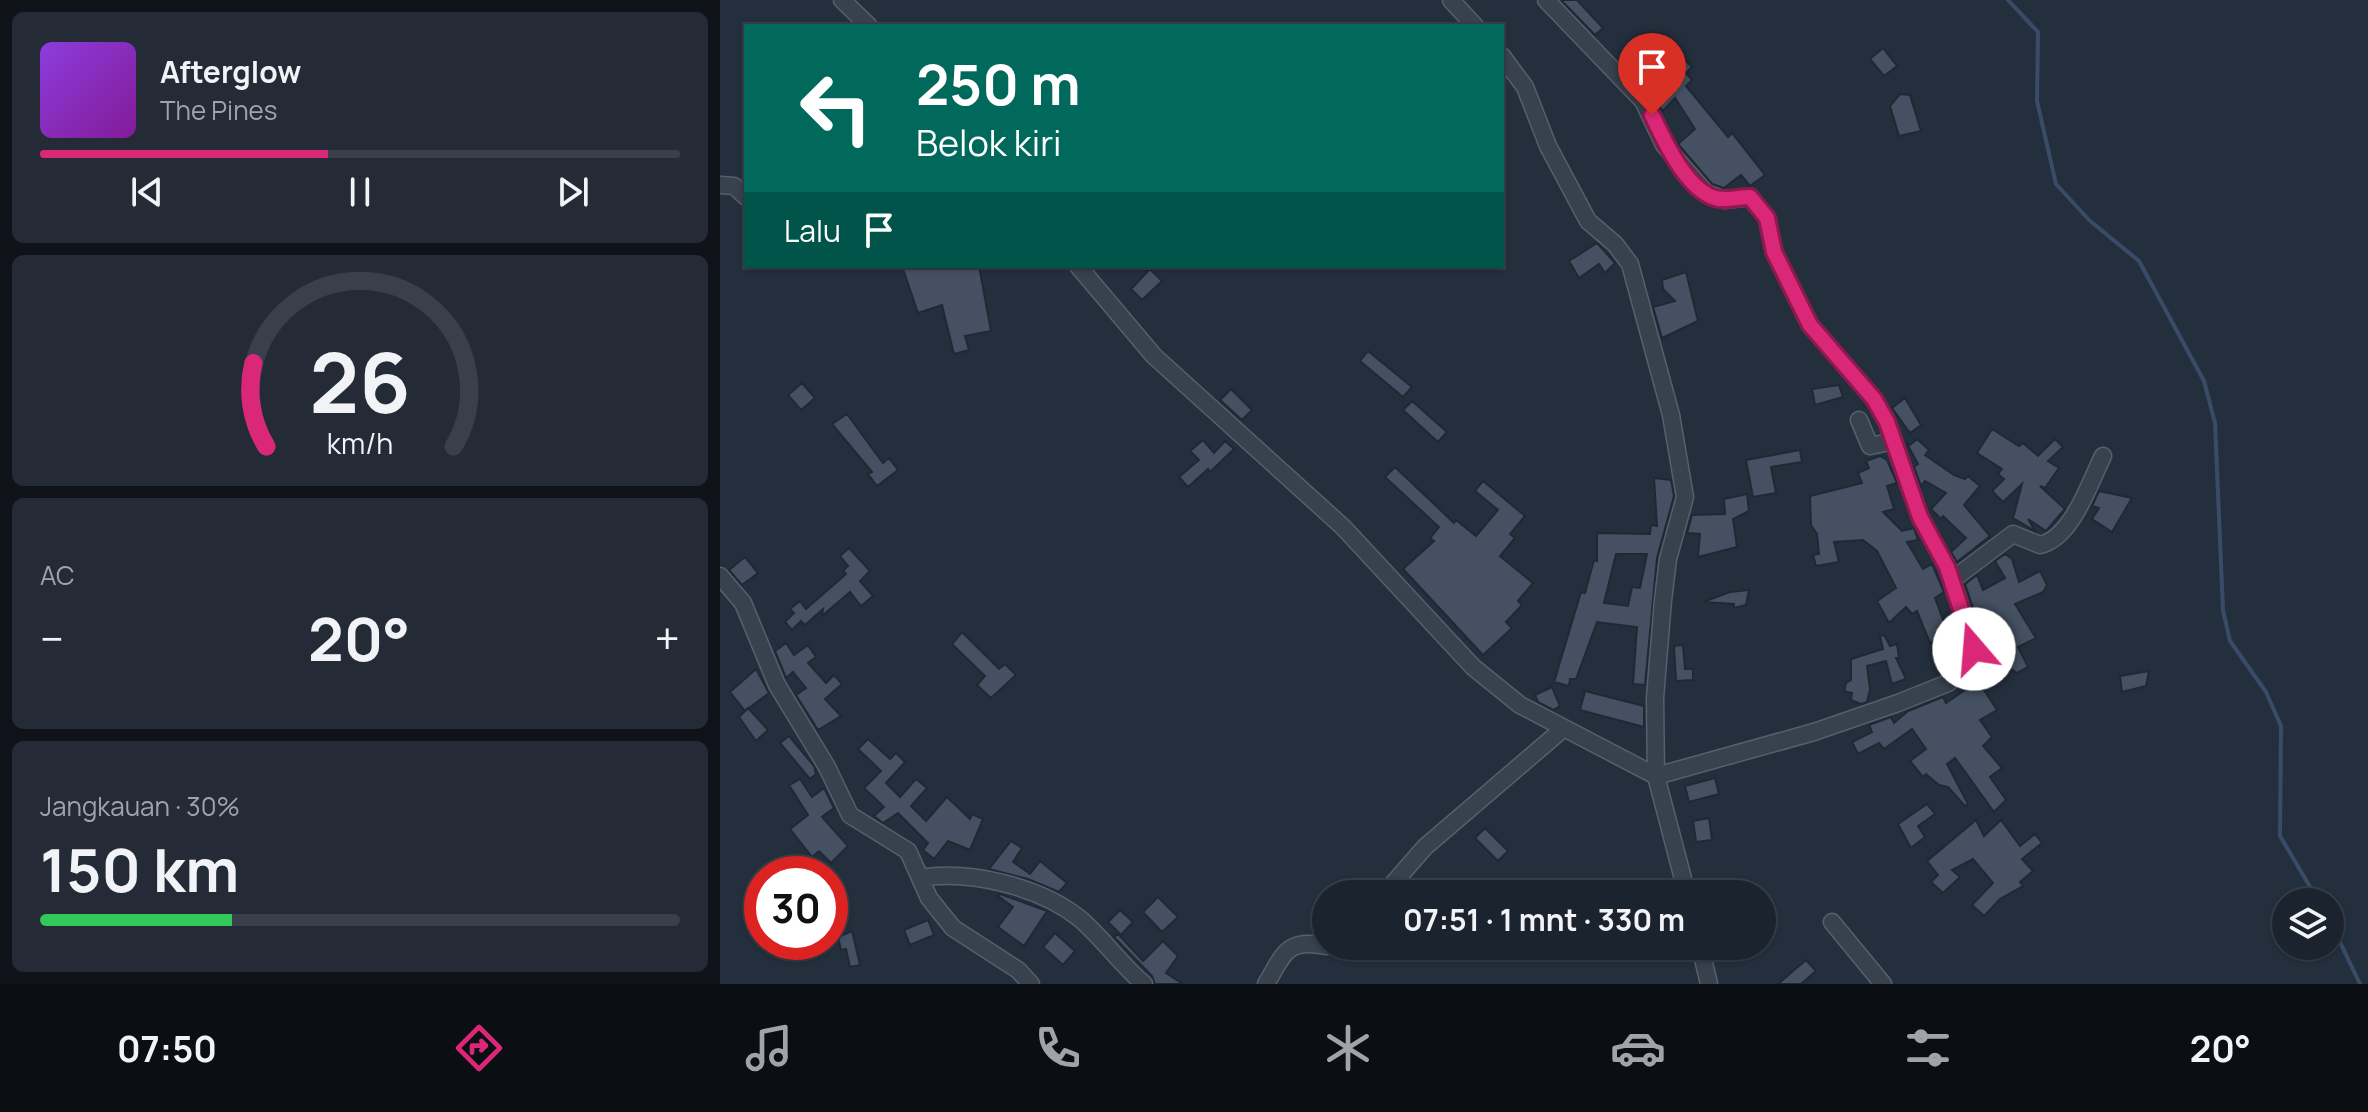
<!DOCTYPE html>
<html lang="id">
<meta charset="utf-8">
<style>
body{margin:0;font-family:Manrope,sans-serif;background:#242b36;color:#f1f3f6;height:100vh;display:flex;flex-direction:column;font-size:30px;white-space:nowrap}
*{box-sizing:border-box;margin:0}
p{font-size:26px;color:#a0a4aa}
.icon{flex:none;width:44px;height:44px;fill:none;stroke:currentColor;stroke-width:2;stroke-linecap:round;stroke-linejoin:round}
.map{position:relative;flex:1;overflow:hidden}
.drawer{display:flex;flex-direction:column;gap:12px;padding:12px;background:#0f1319;width:720px}
.drawer>*{flex:none}
.banner{position:absolute;left:24px;top:24px;width:760px;height:244px;border-radius:0px;box-shadow:0 2px 6px #0004,0 0 0 2px #39404a;background:#00695c;color:#fff;overflow:hidden}
.fabs{position:absolute;left:1552px;top:888px;display:grid;gap:16px}
.fabs a{display:grid;place-items:center;width:72px;height:72px;border-radius:50%;background:#1b232e;box-shadow:0 2px 6px #0004,0 0 0 2px #39404a;font-size:40px}
.speed{position:absolute;left:24px;top:856px;display:flex;gap:16px;font-size:40px;font-weight:700;text-align:center}
.speed>*{display:grid;place-content:center;width:104px;height:104px;border-radius:50%;background:#1b232e;box-shadow:0 2px 6px #0004,0 0 0 2px #39404a;line-height:1}
.speed .limit{border:12px solid #d22;background:#fff;color:#111}
.pin{position:absolute;display:grid;place-items:center;width:68px;height:68px;color:#fff;margin:-82px -34px;border-radius:50% 50% 50% 0;rotate:-45deg;box-shadow:0 0 8px #0007}
.pin .icon{rotate:45deg}
.me{position:absolute;width:88px;margin:-44px;rotate:342deg;stroke-linejoin:round;filter:drop-shadow(0 0 6px #0008)}
.turn{display:flex;align-items:center;gap:28px;height:168px;padding:0 40px;font-size:36px}
.turn .icon{width:104px;height:104px;stroke-width:2.5}
.turn b{display:block;font-size:56px;line-height:68px}
.then{display:flex;align-items:center;height:76px;padding:0 40px;background:#0003;gap:16px;font-size:30px}
.big{font-size:60px;font-weight:700;line-height:1.1}
.drawer .widget{flex:1;display:flex;flex-direction:column;justify-content:center;gap:12px;min-width:0;padding:0 28px;border-radius:12px;background:#242b36}
.drawer .dial{align-items:center;gap:0}
.dial svg{height:208px;overflow:visible;fill:none;stroke:#39404a;stroke-width:7;stroke-linecap:round;text-anchor:middle}
.dial text{fill:#f1f3f6;stroke:none}
.song{display:flex;align-items:center;gap:24px}
.cover{width:96px;height:96px;border-radius:12px;background:linear-gradient(135deg,hsl(270 70% 55%),hsl(290 70% 35%))}
.played{height:8px;border-radius:4px;background:linear-gradient(90deg,#db2777 45%,#39404a 45%)}
.keys{display:flex;justify-content:space-around;direction:ltr}
.heat{display:flex;justify-content:space-between;align-items:center;font-size:44px;direction:ltr}
.charge{height:12px;border-radius:6px;background:linear-gradient(90deg,#34c759 30%,#39404a 0)}
.trip{position:absolute;left:592px;top:880px;width:464px;height:80px;border-radius:40px;background:#1b232e;box-shadow:0 2px 6px #0004,0 0 0 2px #39404a;font-weight:700;line-height:80px;text-align:center}
.tab-bar{display:flex;height:128px;justify-content:space-around;align-items:center;background:#0b0e12;color:#a0a4aa}
.tab-bar .icon{width:56px;height:56px}
.tab-bar .on{color:#db2777}
.tab-bar b{font-size:36px;color:#f1f3f6}
main{display:flex;flex:1;min-height:0}
.map>svg:first-child{display:block}
</style>
<main>
<section class="drawer">
<div class="widget">
<div class="song"><i class="cover"></i><div><b>Afterglow</b><p>The Pines</p></div></div>
<div class="played"></div>
<div class="keys"><svg class="icon" aria-label="previous" viewBox="0 0 24 24"><path d="M18 5L8 12l10 7zM5 5v14"/></svg><svg class="icon" aria-label="pause" viewBox="0 0 24 24"><path d="M8 5v14M16 5v14"/></svg><svg class="icon" aria-label="next" viewBox="0 0 24 24"><path d="M6 5l10 7-10 7zM19 5v14"/></svg></div>
</div>
<div class="widget dial"><svg viewBox="0 0 100 80">
<path d="M14 69A42 42 0 1 1 86 69"/>
<path d="M14 69A42 42 0 0 1 9 37" stroke="#db2777"/>
<text x="50" y="56" font-size="32" font-weight="700">26</text>
<text x="50" y="72" font-size="11">km/h</text>
</svg></div>
<div class="widget"><p>AC</p>
<div class="heat"><a>−</a><b class="big">20°</b><a>+</a></div>
</div>
<div class="widget"><p>Jangkauan · 30%</p><b class="big">150 km</b><div class="charge"></div></div>
</section>
<div class="map">
<svg width="1648" height="984" viewBox="0 0 1648 984">
<rect width="100%" height="100%" fill="#242f3e"/>
<g fill="none" stroke-linecap="round" stroke-linejoin="round">
<path stroke="#394c67" stroke-width="4" d="M 1288,0 L 1318,32 L 1317,101 L 1336,184 L 1369,220 L 1419,261 L 1484,381 L 1495,423 L 1503,610 L 1510,641 L 1546,692 L 1561,726 L 1560,836 L 1599,902
M 1610,921 L 1640,984"/>
</g>
<path fill="#455162" stroke="#1f2835" stroke-width="2" fill-rule="evenodd" d="M 841,0 L 857,0 L 883,28 L 875,35 Z
M 1163,48 L 1177,66 L 1164,76 L 1150,59 Z
M 937,53 L 952,69 L 963,58 L 972,67 L 966,73 L 972,80 L 966,86 L 1008,137 L 1012,133 L 1045,175 L 1030,186 L 1021,175 L 1004,188 L 992,184 L 958,144 L 975,129 L 955,98 L 943,111 L 908,70 L 919,60 L 924,65 Z
M 1180,94 L 1190,95 L 1201,131 L 1179,136 L 1170,106 Z
M 877,243 L 895,263 L 885,273 L 879,264 L 859,278 L 849,261 Z
M 182,266 L 259,266 L 271,331 L 245,336 L 249,350 L 234,354 L 222,305 L 198,313 Z
M 430,269 L 442,281 L 422,300 L 411,289 Z
M 966,272 L 978,321 L 942,338 L 933,307 L 955,301 L 943,289 L 942,280 Z
M 648,351 L 692,387 L 683,397 L 640,361 Z
M 82,383 L 95,398 L 81,410 L 68,395 Z
M 1119,385 L 1123,397 L 1095,405 L 1092,389 Z
M 511,389 L 532,410 L 522,420 L 500,400 Z
M 1185,398 L 1201,425 L 1190,433 L 1172,408 Z
M 692,401 L 727,432 L 718,442 L 683,410 Z
M 127,414 L 163,463 L 169,458 L 178,470 L 157,486 L 148,474 L 152,472 L 112,424 Z
M 1272,429 L 1299,446 L 1303,443 L 1318,456 L 1335,439 L 1343,447 L 1328,461 L 1339,468 L 1325,488 L 1320,486 L 1345,509 L 1326,531 L 1308,519 L 1315,531 L 1293,518 L 1302,484 L 1283,502 L 1272,491 L 1284,479 L 1278,474 L 1282,469 L 1257,453 Z
M 1197,439 L 1209,450 L 1205,455 L 1234,475 L 1245,479 L 1248,476 L 1260,486 L 1244,505 L 1270,536 L 1237,562 L 1231,552 L 1246,538 L 1223,516 L 1221,519 L 1211,509 L 1226,493 L 1205,481 L 1201,486 L 1194,467 L 1198,464 L 1186,442 L 1190,445 Z
M 483,440 L 494,453 L 505,441 L 514,449 L 490,472 L 488,469 L 468,487 L 459,477 L 479,460 L 470,451 Z
M 1080,450 L 1082,462 L 1051,467 L 1056,493 L 1033,497 L 1026,460 Z
M 1160,456 L 1167,460 L 1177,483 L 1167,486 L 1174,509 L 1163,512 L 1182,531 L 1194,528 L 1198,540 L 1187,542 L 1203,569 L 1212,564 L 1224,592 L 1215,598 L 1230,638 L 1239,635 L 1240,638 L 1241,651 L 1222,659 L 1214,641 L 1210,643 L 1197,611 L 1192,614 L 1186,607 L 1169,623 L 1157,601 L 1176,588 L 1157,551 L 1143,540 L 1114,542 L 1119,562 L 1096,566 L 1093,555 L 1099,554 L 1097,534 L 1091,525 L 1090,496 L 1142,483 L 1138,473 L 1149,468 L 1146,461 Z
M 675,467 L 734,523 L 736,520 L 756,536 L 778,510 L 755,491 L 763,481 L 805,516 L 790,534 L 795,538 L 780,556 L 813,583 L 798,601 L 802,605 L 786,622 L 792,628 L 763,655 L 683,569 L 714,541 L 710,538 L 719,527 L 665,477 Z
M 934,478 L 951,480 L 954,496 L 937,558 L 925,685 L 913,684 L 917,627 L 877,622 L 856,679 L 850,679 L 849,686 L 834,682 L 861,592 L 865,593 L 874,560 L 877,561 L 877,533 L 930,534 L 931,525 L 937,526 ZM 896,554 L 927,554 L 920,588 L 912,587 L 908,606 L 884,603 Z
M 1379,491 L 1412,498 L 1392,532 L 1372,519 L 1379,508 L 1372,506 Z
M 1027,494 L 1029,511 L 1013,519 L 1017,547 L 978,557 L 980,534 L 967,533 L 972,515 L 1005,514 L 1004,499 Z
M 129,548 L 150,571 L 140,581 L 153,596 L 141,606 L 130,592 L 102,616 L 103,609 L 85,625 L 81,621 L 72,630 L 65,622 L 74,613 L 70,609 L 80,601 L 86,609 L 126,574 L 123,571 L 128,566 L 120,556 Z
M 1285,554 L 1292,559 L 1299,582 L 1320,571 L 1327,585 L 1323,592 L 1295,604 L 1316,638 L 1298,647 L 1308,667 L 1297,673 L 1287,666 L 1259,678 L 1256,672 L 1264,656 L 1262,635 L 1245,584 L 1257,575 L 1263,590 L 1285,578 L 1275,561 Z
M 25,557 L 38,573 L 22,585 L 9,570 Z
M 1029,590 L 1026,605 L 1014,608 L 1014,604 L 983,602 L 1010,592 Z
M 242,632 L 279,669 L 285,664 L 296,675 L 271,698 L 257,685 L 265,676 L 232,644 Z
M 1164,635 L 1170,646 L 1177,644 L 1179,658 L 1176,658 L 1186,679 L 1172,684 L 1166,661 L 1147,666 L 1150,689 L 1147,702 L 1141,704 L 1131,700 L 1132,693 L 1124,691 L 1126,683 L 1131,680 L 1131,659 L 1163,649 L 1160,636 Z
M 66,643 L 74,655 L 88,645 L 96,657 L 88,663 L 106,683 L 114,675 L 122,684 L 105,699 L 121,716 L 98,730 L 76,695 L 86,688 L 73,672 L 66,678 L 55,651 Z
M 963,645 L 965,669 L 973,669 L 973,680 L 956,681 L 954,646 Z
M 36,669 L 49,693 L 25,711 L 10,692 Z
M 1429,671 L 1426,686 L 1402,692 L 1400,676 Z
M 1258,681 L 1277,710 L 1260,720 L 1272,737 L 1263,746 L 1282,768 L 1270,777 L 1286,800 L 1274,812 L 1235,758 L 1227,764 L 1248,804 L 1245,806 L 1228,787 L 1219,785 L 1206,774 L 1203,777 L 1190,761 L 1206,749 L 1192,729 L 1164,749 L 1159,743 L 1138,754 L 1132,742 L 1152,732 L 1149,725 L 1171,717 L 1174,723 L 1188,711 L 1223,697 L 1226,703 Z
M 832,687 L 840,706 L 833,710 L 818,702 L 815,695 Z
M 865,691 L 924,706 L 924,727 L 860,710 Z
M 28,708 L 48,730 L 36,741 L 19,717 Z
M 69,736 L 94,766 L 96,774 L 90,779 L 60,743 Z
M 148,739 L 170,759 L 176,753 L 185,762 L 166,783 L 180,797 L 196,779 L 207,788 L 191,806 L 206,821 L 227,797 L 250,819 L 252,814 L 263,819 L 250,850 L 228,841 L 214,859 L 203,850 L 208,843 L 178,813 L 163,823 L 154,816 L 164,807 L 144,788 L 161,771 L 138,749 Z
M 995,778 L 999,794 L 969,802 L 965,786 Z
M 80,779 L 92,797 L 104,788 L 114,808 L 102,817 L 128,846 L 111,863 L 99,851 L 92,857 L 70,829 L 88,815 L 69,785 Z
M 1207,804 L 1215,814 L 1198,826 L 1205,837 L 1191,848 L 1178,824 Z
M 989,818 L 992,840 L 976,842 L 973,821 Z
M 1256,820 L 1264,836 L 1281,820 L 1300,846 L 1315,834 L 1322,843 L 1302,859 L 1313,871 L 1300,882 L 1303,886 L 1280,899 L 1264,916 L 1252,905 L 1273,883 L 1253,859 L 1232,870 L 1240,877 L 1223,893 L 1211,882 L 1218,875 L 1207,861 Z
M 765,828 L 788,851 L 778,861 L 755,838 Z
M 291,841 L 302,848 L 293,862 L 310,874 L 320,861 L 347,883 L 339,892 L 308,879 L 269,869 Z
M 280,894 L 327,911 L 304,946 L 278,927 L 293,907 L 278,896 Z
M 438,897 L 458,917 L 442,932 L 423,912 Z
M 400,910 L 413,922 L 401,935 L 388,922 Z
M 208,920 L 214,935 L 190,945 L 184,930 Z
M 132,931 L 140,965 L 130,967 L 126,949 L 121,950 L 118,937 Z
M 335,933 L 355,951 L 343,965 L 323,947 Z
M 398,934 L 423,961 L 443,941 L 458,956 L 446,973 L 463,984 L 435,984 L 432,976 L 394,937 Z
M 1086,960 L 1096,971 L 1081,984 L 1058,984 Z"/>
<g fill="none" stroke-linecap="round" stroke-linejoin="round">
<defs>
<path id="minor" d="M 122,0 L 149,26
M 731,0 L 755,26
M 782,56 L 805,87 L 828,146 L 868,221 L 895,244 L 910,264 L 951,415 L 965,497 L 948,559 L 943,600 L 935,698 L 936,776 L 1094,732 L 1178,703 L 1228,683 L 1242,672 L 1253,656 L 1251,636 L 1227,567 L 1200,517 L 1167,422 L 1154,399 L 1090,325 L 1054,252 L 1047,218 L 1030,197 L 1005,200 L 986,193 L 944,145 L 923,101 L 826,0
M 0,185 L 14,186 L 26,197
M 358,266 L 434,356 L 623,527 L 753,667 L 800,705 L 936,776 L 967,894
M 1139,420 L 1150,446 L 1174,441
M 0,576 L 23,603 L 57,685 L 107,767 L 130,815 L 188,851 L 209,898 L 233,928 L 298,970 L 311,984
M 1232,580 L 1293,534 L 1320,545 C 1352,538 1369,484 1383,456
M 200,878 C 249,870 319,886 359,918 C 383,938 400,964 424,984
M 664,894 L 705,847 L 844,728
M 1112,922 L 1163,984
M 980,946 L 989,984
M 546,984 C 564,954 566,938 606,946"/>
</defs>
<use href="#minor" stroke="#565f6c" stroke-width="19"/>
<use href="#minor" stroke="#38414e" stroke-width="16"/>
</g>
<g fill="none" stroke-linecap="round" stroke-linejoin="round">
<defs>
<path id="route" d="M 932,115 C 944,140 964,185 992,197 C 1004,202 1017,197 1030,197 L 1047,218 L 1054,252 L 1090,325 L 1154,399 L 1167,422 L 1200,517 L 1227,567 L 1254,649"/>
</defs>
<use href="#route" stroke="#8e194d" stroke-width="20"/>
<use href="#route" stroke="#db2777" stroke-width="14"/>
</g>
</svg>
<div class="fabs">
<a><svg class="icon" aria-label="layers" viewBox="0 0 24 24"><path d="M12 4l9 5-9 5-9-5zM3 14l9 5 9-5"/></svg></a>
</div>
<div class="speed"><div class="limit">30</div></div>
<div class="pin" style="left:932px;top:115px;background:#d93025"><svg class="icon" aria-label="arrive" viewBox="0 0 24 24"><path d="M6 21V4h12l-3 4 3 4H6"/></svg></div>
<svg class="me" style="left:1254px;top:649px" viewBox="-20 -20 40 40"><circle r="19" fill="#fff"/><path d="M0-13L10 11 0 6-10 11z" fill="#db2777"/></svg>
<div class="trip">07:51 · 1 mnt · 330 m</div>
<div class="banner">
<div class="turn"><svg class="icon" aria-label="left" viewBox="0 0 24 24"><path d="M17 20v-9H6M10 6l-5 5 5 5"/></svg><div><b>250 m</b>Belok kiri</div></div>
<div class="then">Lalu<svg class="icon" aria-label="arrive" viewBox="0 0 24 24"><path d="M6 21V4h12l-3 4 3 4H6"/></svg></div>
</div>
</div>
</main>
<nav class="tab-bar">
<b>07:50</b>
<svg class="icon on" aria-label="directions" viewBox="0 0 24 24"><path d="M12 3l9 9-9 9-9-9zM9 14v-3h6M13 9l2 2-2 2"/></svg>
<svg class="icon" aria-label="music" viewBox="0 0 24 24"><path d="M9 18V5l10-2v13"/><circle cx="6" cy="18" r="3"/><circle cx="16" cy="16" r="3"/></svg>
<svg class="icon" aria-label="phone" viewBox="0 0 24 24"><path d="M5 4h4l2 5-3 2q2 4 5 5l2-3 5 2v4C11 20 4 13 5 4z"/></svg>
<svg class="icon" aria-label="climate" viewBox="0 0 24 24"><path d="M12 3v18M4 7l16 10M4 17L20 7"/></svg>
<svg class="icon" aria-label="car" viewBox="0 0 24 24"><path d="M5 17H2v-5l4-1 3-4h7l3 4 3 1v5h-3M9 17h6M6 11h13"/><circle cx="7" cy="17" r="2"/><circle cx="17" cy="17" r="2"/></svg>
<svg class="icon" aria-label="filters" viewBox="0 0 24 24"><path d="M4 7h16M4 17h16"/><circle cx="9" cy="7" r="2"/><circle cx="15" cy="17" r="2"/></svg>
<b>20°</b>
</nav>
